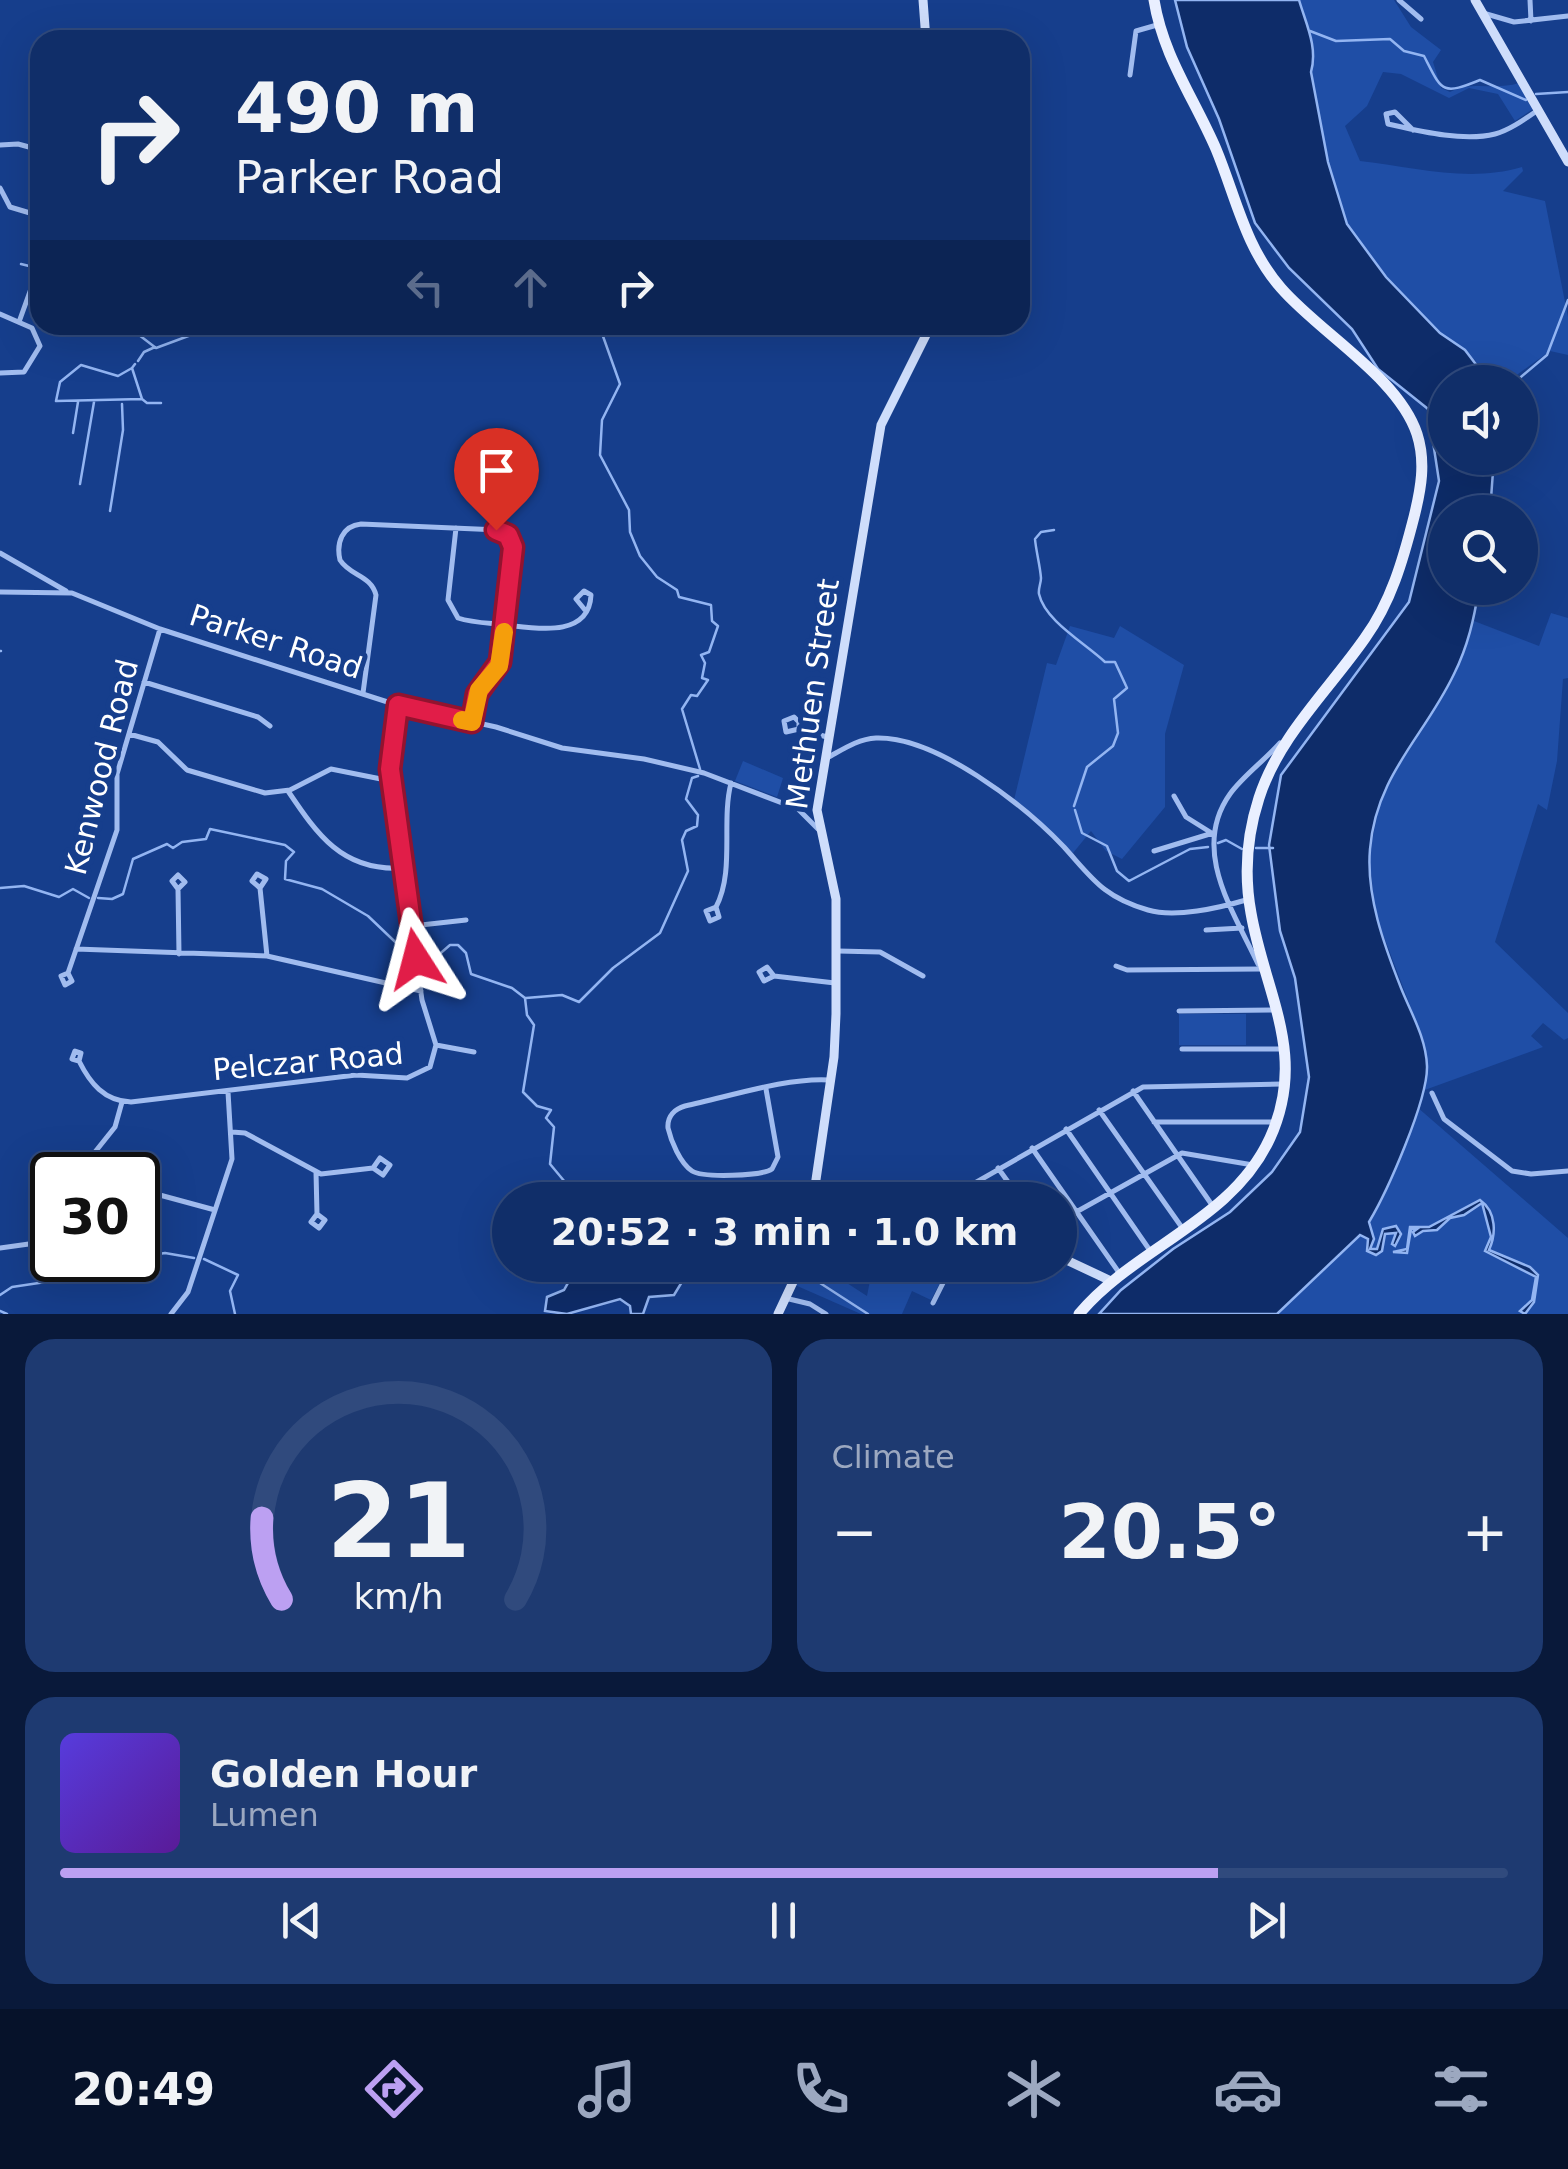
<!DOCTYPE html>
<meta charset="utf-8">
<style>
body{margin:0;font-family:"DejaVu Sans",sans-serif;background:#1e3a71;color:#f1f3f6;height:100vh;display:flex;flex-direction:column;font-size:38px;white-space:nowrap}
*{box-sizing:border-box;margin:0}
p{font-size:32px;color:#9ca8c0}
.icon{flex:none;width:55px;height:55px;fill:none;stroke:currentColor;stroke-width:2;stroke-linecap:round;stroke-linejoin:round}
.map{position:relative;height:1314px;overflow:hidden}
.drawer{display:flex;flex-direction:column;gap:25px;padding:25px;background:#09193a;flex:1}
.drawer>*{flex:none}
.banner{position:absolute;left:30px;top:30px;width:1000px;height:305px;border-radius:30px;box-shadow:0 10px 40px #0002,0 0 0 2px #304a7d;background:#102e69;color:#f1f3f6;overflow:hidden}
.controls{position:absolute;left:1428px;top:365px;display:grid;gap:20px}
.controls a{display:grid;place-items:center;width:110px;height:110px;border-radius:50%;background:#102e69;box-shadow:0 10px 40px #0002,0 0 0 2px #304a7d;font-size:50px}
.speed{position:absolute;left:30px;top:1152px;display:flex;gap:20px;font-size:50px;font-weight:700;text-align:center}
.speed>*{display:grid;place-content:center;width:130px;height:130px;border-radius:50%;background:#102e69;box-shadow:0 10px 40px #0002,0 0 0 2px #304a7d;line-height:1}
.speed .limit{border:5px solid #111;border-radius:15px;background:#fff;color:#111}
.pin{position:absolute;display:grid;place-items:center;width:85px;height:85px;color:#fff;margin:-102px -42px;border-radius:50% 50% 50% 0;rotate:-45deg;box-shadow:0 0 10px #0007}
.pin .icon{rotate:45deg}
.me{position:absolute;width:110px;margin:-55px;rotate:351deg;stroke-linejoin:round;filter:drop-shadow(0 0 8px #0008)}
.turn{display:flex;align-items:center;gap:35px;height:210px;padding:0 40px;font-size:45px}
.turn .icon{width:130px;height:130px;stroke-width:2.5}
.turn b{display:block;font-size:70px;line-height:85px}
.lanes{display:flex;align-items:center;height:95px;padding:0 40px;background:#0003;justify-content:center;gap:50px;direction:ltr}
.lanes .off{opacity:.35}
.big{font-size:75px;font-weight:700;line-height:1.1}
.drawer .card{flex:1;display:flex;flex-direction:column;justify-content:center;gap:15px;min-width:0;padding:0 35px;border-radius:30px;background:#1e3a71}
.drawer .dial{align-items:center;gap:0}
.dial svg{height:260px;overflow:visible;fill:none;stroke:#304a7d;stroke-width:7;stroke-linecap:round;text-anchor:middle}
.dial text{fill:#f1f3f6;stroke:none}
.song{display:flex;align-items:center;gap:30px}
.cover{width:120px;height:120px;border-radius:15px;background:linear-gradient(135deg,hsl(250 70% 55%),hsl(270 70% 35%))}
.played{height:10px;border-radius:5px;background:linear-gradient(90deg,#bca0f2 80%,#304a7d 80%)}
.keys{display:flex;justify-content:space-around;direction:ltr}
.heat{display:flex;justify-content:space-between;align-items:center;font-size:55px;direction:ltr}
.drawer .tiles{flex:1;display:grid;gap:25px;grid-template-columns:1fr 1fr}
.card:last-child{grid-column:span 2}
.trip{position:absolute;left:492px;top:1182px;width:585px;height:100px;border-radius:50px;background:#102e69;box-shadow:0 10px 40px #0002,0 0 0 2px #304a7d;font-weight:700;line-height:100px;text-align:center}
.dock{display:flex;height:160px;justify-content:space-around;align-items:center;background:#06122a;color:#9ca8c0}
.dock .icon{width:70px;height:70px}
.dock .active{color:#bca0f2}
.dock b{font-size:45px;color:#f1f3f6}
.map>svg:first-child{display:block}
</style>
<div class="map">
<svg width="1568" height="1314" viewBox="0 0 1568 1314">
<rect width="100%" height="100%" fill="#163e8c"/>
<path fill="#1f4ea6" d="M 1299,0 L 1394,0 L 1411,27 L 1441,50 L 1433,62 L 1441,88 L 1450,92 C 1474,80 1493,91 1519,83 L 1533,109 L 1515,121 L 1498,94 L 1469,88 L 1449,98 L 1401,74 L 1383,72 L 1367,106 L 1345,126 L 1360,161 C 1415,167 1468,183 1522,167 L 1523,171 L 1503,191 L 1545,201 L 1568,317 L 1568,355 L 1550,351 L 1507,382 L 1484,382 L 1484,375 L 1475,360 L 1440,333 L 1386,277 L 1347,224 L 1328,162 L 1311,72 C 1318,47 1306,24 1299,0 Z
M 1551,613 L 1568,618 L 1568,678 L 1563,679 L 1557,761 L 1547,810 L 1538,804 L 1495,942 L 1568,1013 L 1568,1038 L 1564,1040 L 1543,1023 L 1531,1036 L 1543,1047 L 1422,1091 L 1427,1067 L 1419,1029 L 1376,916 L 1369,855 L 1384,785 L 1454,675 L 1474,621 L 1539,646 Z
M 1070,626 L 1114,638 L 1120,626 L 1184,665 L 1165,734 L 1165,807 L 1122,859 L 1106,851 L 1091,831 L 1073,853 L 1014,800 L 1047,663 L 1056,665 Z
M 743,761 L 783,778 L 777,797 L 735,781 Z
M 1179,1014 L 1246,1014 L 1246,1045 L 1179,1045 Z
M 1417,1107 L 1568,1238 L 1568,1314 L 1277,1314 L 1360,1235 L 1383,1199 Z
M 805,1265 L 819,1265 L 867,1296 L 873,1265 L 913,1265 L 941,1281 L 931,1300 L 912,1291 L 902,1314 L 861,1314 L 795,1285 Z"/>
<path fill="#0e2c69" stroke="#93b5f2" stroke-width="2.5" d="M 1175,0 L 1299,0 C 1306,24 1318,47 1311,72 L 1328,162 L 1347,224 L 1386,277 L 1440,333 L 1465,350 L 1484,375 L 1484,382 L 1445,382 L 1445,458 L 1494,458 L 1490,512 L 1445,512 L 1445,588 L 1479,588 C 1474,619 1468,646 1454,674 C 1424,737 1376,775 1370,849 C 1366,896 1384,945 1401,988 C 1411,1013 1426,1038 1427,1066 C 1428,1100 1387,1192 1369,1222 L 1374,1239 L 1370,1249 L 1377,1249 L 1383,1229 L 1396,1226 L 1401,1234 L 1395,1246 L 1392,1244 L 1396,1233 L 1385,1234 L 1382,1251 L 1376,1255 L 1367,1251 L 1368,1239 L 1360,1235 L 1277,1314 L 1099,1314 L 1121,1290 L 1173,1249 L 1230,1212 L 1272,1172 L 1300,1132 L 1309,1077 L 1295,978 L 1280,931 L 1269,845 L 1281,775 L 1409,602 L 1439,481 L 1428,409 L 1378,369 L 1352,329 L 1289,268 L 1255,223 L 1219,119 L 1187,47 Z
M 1480,1200 C 1497,1212 1496,1235 1489,1250 L 1530,1267 L 1538,1275 L 1534,1302 L 1525,1314 L 1520,1311 L 1532,1300 L 1536,1277 L 1485,1251 L 1491,1237 L 1482,1203 L 1464,1215 L 1450,1218 L 1437,1230 L 1423,1231 L 1415,1236 L 1413,1232 L 1417,1229 L 1411,1229 L 1407,1253 L 1393,1252 L 1407,1249 L 1410,1227 L 1429,1227 Z
M 578,1265 L 663,1265 L 669,1272 L 683,1265 L 685,1277 L 674,1295 L 649,1297 L 643,1314 L 631,1314 L 630,1306 L 620,1299 L 567,1314 L 545,1311 L 547,1297 L 564,1290 Z"/>
<g fill="none" stroke-linecap="round" stroke-linejoin="round">
<path stroke="#93b5f2" stroke-width="2.5" d="M 1310,31 L 1336,41 L 1390,39 L 1404,51 L 1424,56 C 1442,91 1441,96 1480,80 L 1526,100
M 1536,94 L 1568,92
M 21,264 L 33,267
M 126,325 L 156,348 L 218,325
M 599,325 L 620,384 L 602,420 L 600,455 L 629,510 L 630,532 L 640,556 L 657,577 L 677,590 L 679,597 L 711,605 L 712,621 L 718,626 L 709,652 L 701,655 L 705,663 L 702,678 L 708,680 L 697,696 L 691,695 L 682,709 L 700,769
M 138,361 L 144,352 L 155,347
M 135,364 L 132,368 L 142,399 L 147,403 L 161,403
M 132,368 L 118,376 L 81,365 L 60,382 L 56,401 L 142,399
M 1515,382 L 1547,355 L 1568,300
M 73,433 L 78,402
M 80,484 L 94,402
M 110,511 L 123,430 L 122,404
M 1054,530 L 1041,532 L 1035,539 C 1036,551 1040,565 1041,578 C 1041,583 1038,589 1039,594 C 1045,621 1085,643 1105,662 L 1115,662 L 1127,688 L 1114,699 L 1118,733 L 1113,746 L 1087,767 L 1074,806
M 0,651 L 1,651
M 1075,810 L 1082,833 L 1107,846 L 1117,871 L 1129,881 L 1190,849 L 1208,847
M 1218,843 L 1226,840 L 1242,849
M 1256,848 L 1273,848
M 0,888 L 24,886 L 59,897 L 73,889 L 89,898
M 98,898 L 112,899 L 123,894 L 133,859 L 167,844 L 173,848 L 182,842 L 206,839 L 210,829 L 285,845 L 294,852 L 286,861 L 285,879 L 322,889 L 368,916 L 412,958
M 420,963 L 428,964 L 450,945 L 458,945 L 466,953 L 471,974 L 512,988 L 525,998 L 527,1015 L 534,1025 L 523,1092 L 537,1106 L 551,1110 L 546,1118 L 554,1127 L 550,1164 L 575,1194
M 526,998 L 562,995 L 579,1002 L 613,968 L 660,933 L 688,871 L 682,840 L 686,831 L 697,826 L 698,815 L 686,799 L 692,778 L 698,776
M 138,1253 L 140,1257 L 165,1253 L 194,1258
M 204,1259 L 238,1275 L 230,1291 L 235,1314
M 788,1265 L 794,1267
M 684,1272 L 767,1265
M 803,1272 L 868,1314
M 0,1295 L 12,1287 L 99,1274 L 117,1260
M 0,1311 L 7,1314"/>
<path stroke="#a1bcef" stroke-width="5" d="M 1399,0 L 1421,19
M 1530,0 L 1531,21
M 1483,13 L 1514,22 L 1568,16
M 1130,75 L 1136,31 L 1157,25
M 1413,130 L 1395,112 L 1386,114 L 1388,124 C 1419,131 1463,142 1495,134 C 1510,130 1525,119 1538,110
M 0,145 L 18,144 L 40,150
M 0,188 L 10,207 L 40,216
M 0,314 L 32,328 L 40,346 L 24,372 L 0,373
M 19,322 L 37,272 L 34,215
M 456,528 L 448,600 L 458,618 C 473,623 490,623 506,625 C 534,628 589,639 591,595 L 584,591 L 576,599 L 585,610
M 0,553 L 66,591
M 0,592 L 72,593 L 160,629 L 397,705 L 496,727 L 562,748 L 644,759 L 704,773 L 798,809 L 818,829
M 144,682 L 258,717 L 270,726
M 363,693 L 376,595 C 371,575 350,576 340,560 C 336,543 342,526 361,524 L 499,530 L 509,538 L 513,550 L 500,662 L 479,690 L 473,722
M 799,729 L 786,732 L 784,721 L 794,717 L 799,722 L 799,729 L 827,737
M 129,734 L 158,742 L 187,770 L 265,793 L 290,790 L 331,769 L 391,781
M 827,758 C 842,750 857,739 876,738 C 936,736 1024,805 1064,847 C 1092,878 1103,897 1148,910 C 1175,918 1219,908 1246,900
M 288,791 C 317,834 342,871 401,868
M 1174,796 L 1186,817 L 1210,832
M 1154,851 L 1213,833
M 260,888 L 252,881 L 257,874 L 266,879 L 260,888 L 267,956
M 178,889 L 185,882 L 178,875 L 172,881 L 178,889 L 179,954
M 716,907 L 719,917 L 710,921 L 706,911 L 716,907 C 735,871 721,822 731,783
M 412,926 L 466,920
M 1206,930 L 1242,928
M 76,949 L 267,956 L 421,991
M 838,951 L 880,952 L 923,976
M 1258,964 C 1234,912 1190,850 1230,794 C 1243,776 1264,761 1280,743
M 1116,966 L 1127,970 L 1261,969
M 68,973 L 72,981 L 65,985 L 61,976 L 68,973 L 117,830 L 117,774 L 160,629
M 774,976 L 764,981 L 759,972 L 767,967 L 774,976 L 835,983
M 1179,1011 L 1276,1010
M 436,1045 L 474,1052
M 1182,1049 L 1283,1049
M 79,1061 L 81,1053 L 75,1051 L 72,1059 L 79,1061 C 90,1083 104,1101 131,1102 L 356,1075 L 407,1078 L 430,1067 L 436,1045 L 422,1000 L 390,775 L 398,705
M 766,1089 L 778,1157 L 772,1169 C 762,1176 703,1178 692,1171 C 680,1163 671,1141 668,1128 C 667,1116 675,1109 685,1106 C 728,1097 787,1077 830,1080
M 1133,1091 L 1212,1205
M 1432,1093 L 1444,1119 L 1512,1171 L 1531,1174 L 1568,1171
M 1099,1110 L 1183,1229
M 1154,1122 L 1273,1122
M 1066,1129 L 1151,1252
M 232,1132 L 245,1133 L 321,1174 L 373,1168 L 383,1175 L 390,1165 L 380,1158 L 373,1168
M 1032,1148 L 1120,1274
M 998,1168 L 1021,1200
M 316,1172 L 317,1214 L 311,1222 L 319,1228 L 325,1220 L 317,1214
M 93,1175 L 95,1152 L 115,1127 L 122,1102
M 138,1194 L 156,1194 L 215,1210
M 945,1200 L 1143,1087 L 1282,1084
M 1060,1221 L 1182,1153 L 1253,1165
M 0,1248 L 36,1243 L 52,1236
M 717,1265 L 760,1265
M 785,1298 L 810,1304 L 826,1314
M 933,1303 L 952,1265
M 171,1314 L 188,1292 L 232,1159 L 228,1092"/>
<path stroke="#ceddfb" stroke-width="9" d="M 923,0 L 926,40
M 1475,0 L 1568,162
M 813,1200 L 834,1057 L 836,1014 L 836,899 L 817,810 L 881,425 L 931,325
M 1060,1257 L 1111,1281
M 778,1314 L 801,1265"/>
<path stroke="#e9efff" stroke-width="11" d="M 1079,1314 C 1135,1247 1232,1221 1270,1138 C 1308,1054 1265,994 1251,913 C 1244,875 1247,835 1259,798 C 1279,736 1328,691 1365,638 C 1391,602 1403,560 1414,517 C 1421,489 1426,462 1417,434 C 1398,377 1320,333 1281,288 C 1245,247 1236,197 1216,149 C 1194,98 1163,56 1154,0"/>
</g>
<g fill="none" stroke-linecap="round" stroke-linejoin="round">
<defs>
<path id="route" d="M 416,959 L 390,769 L 398,705 L 472,722 L 477,694 L 500,662 L 513,547 L 508,535 L 496,530"/>
</defs>
<use href="#route" stroke="#92132f" stroke-width="25"/>
<use href="#route" stroke="#e11d48" stroke-width="18"/>
<path stroke="#f59e0b" stroke-width="18" d="M 462,720 L 472,722 L 479,690 L 499,666 L 504,632"/>
</g>
<g text-anchor="middle" stroke-width="10" stroke-linejoin="round" paint-order="stroke">
<g font-size="30" fill="#fff" stroke="#163e8c">
<text transform="translate(276 642) rotate(18)" y="10">Parker Road</text>
<text transform="translate(813 694) rotate(-82)" y="10">Methuen Street</text>
<text transform="translate(102 767) rotate(-76)" y="10">Kenwood Road</text>
<text transform="translate(308 1062) rotate(-5)" y="10">Pelczar Road</text>
</g>
</g>
</svg>
<div class="controls">
<a><svg class="icon" aria-label="sound" viewBox="0 0 24 24"><path d="M4 9h4l5-4v14l-5-4H4zM17 9q2 3 0 6"/></svg></a>
<a><svg class="icon" aria-label="search" viewBox="0 0 24 24"><circle cx="10" cy="10" r="6"/><path d="M15 15l6 6"/></svg></a>
</div>
<div class="speed"><div class="limit">30</div></div>
<div class="pin" style="left:496px;top:530px;background:#d93025"><svg class="icon" aria-label="arrive" viewBox="0 0 24 24"><path d="M6 21V4h12l-3 4 3 4H6"/></svg></div>
<svg class="me" style="left:416px;top:959px" viewBox="-20 -20 40 40"><path d="M0-17L14 15 0 8-14 15z" fill="#e11d48" stroke="#fff" stroke-width="4"/></svg>
<div class="trip">20:52 · 3 min · 1.0 km</div>
<div class="banner">
<div class="turn"><svg class="icon" aria-label="right" viewBox="0 0 24 24"><path d="M7 20v-9h11M14 6l5 5-5 5"/></svg><div><b>490 m</b>Parker Road</div></div>
<div class="lanes"><svg class="icon off" aria-label="left" viewBox="0 0 24 24"><path d="M17 20v-9H6M10 6l-5 5 5 5"/></svg><svg class="icon off" aria-label="ahead" viewBox="0 0 24 24"><path d="M12 20V5M6 11l6-6 6 6"/></svg><svg class="icon" aria-label="right" viewBox="0 0 24 24"><path d="M7 20v-9h11M14 6l5 5-5 5"/></svg></div>
</div>
</div>
<section class="drawer">
<div class="tiles">
<div class="card dial"><svg viewBox="0 0 100 80">
<path d="M14 69A42 42 0 1 1 86 69"/>
<path d="M14 69A42 42 0 0 1 8 44" stroke="#bca0f2"/>
<text x="50" y="56" font-size="32" font-weight="700">21</text>
<text x="50" y="72" font-size="11">km/h</text>
</svg></div>
<div class="card"><p>Climate</p>
<div class="heat"><a>−</a><b class="big">20.5°</b><a>+</a></div>
</div>
<div class="card">
<div class="song"><i class="cover"></i><div><b>Golden Hour</b><p>Lumen</p></div></div>
<div class="played"></div>
<div class="keys"><svg class="icon" aria-label="previous" viewBox="0 0 24 24"><path d="M18 5L8 12l10 7zM5 5v14"/></svg><svg class="icon" aria-label="pause" viewBox="0 0 24 24"><path d="M8 5v14M16 5v14"/></svg><svg class="icon" aria-label="next" viewBox="0 0 24 24"><path d="M6 5l10 7-10 7zM19 5v14"/></svg></div>
</div>
</div>
</section>
<nav class="dock">
<b>20:49</b>
<svg class="icon active" aria-label="directions" viewBox="0 0 24 24"><path d="M12 3l9 9-9 9-9-9zM9 14v-3h6M13 9l2 2-2 2"/></svg>
<svg class="icon" aria-label="music" viewBox="0 0 24 24"><path d="M9 18V5l10-2v13"/><circle cx="6" cy="18" r="3"/><circle cx="16" cy="16" r="3"/></svg>
<svg class="icon" aria-label="phone" viewBox="0 0 24 24"><path d="M5 4h4l2 5-3 2q2 4 5 5l2-3 5 2v4C11 20 4 13 5 4z"/></svg>
<svg class="icon" aria-label="climate" viewBox="0 0 24 24"><path d="M12 3v18M4 7l16 10M4 17L20 7"/></svg>
<svg class="icon" aria-label="car" viewBox="0 0 24 24"><path d="M5 17H2v-5l4-1 3-4h7l3 4 3 1v5h-3M9 17h6M6 11h13"/><circle cx="7" cy="17" r="2"/><circle cx="17" cy="17" r="2"/></svg>
<svg class="icon" aria-label="filters" viewBox="0 0 24 24"><path d="M4 7h16M4 17h16"/><circle cx="9" cy="7" r="2"/><circle cx="15" cy="17" r="2"/></svg>
</nav>
